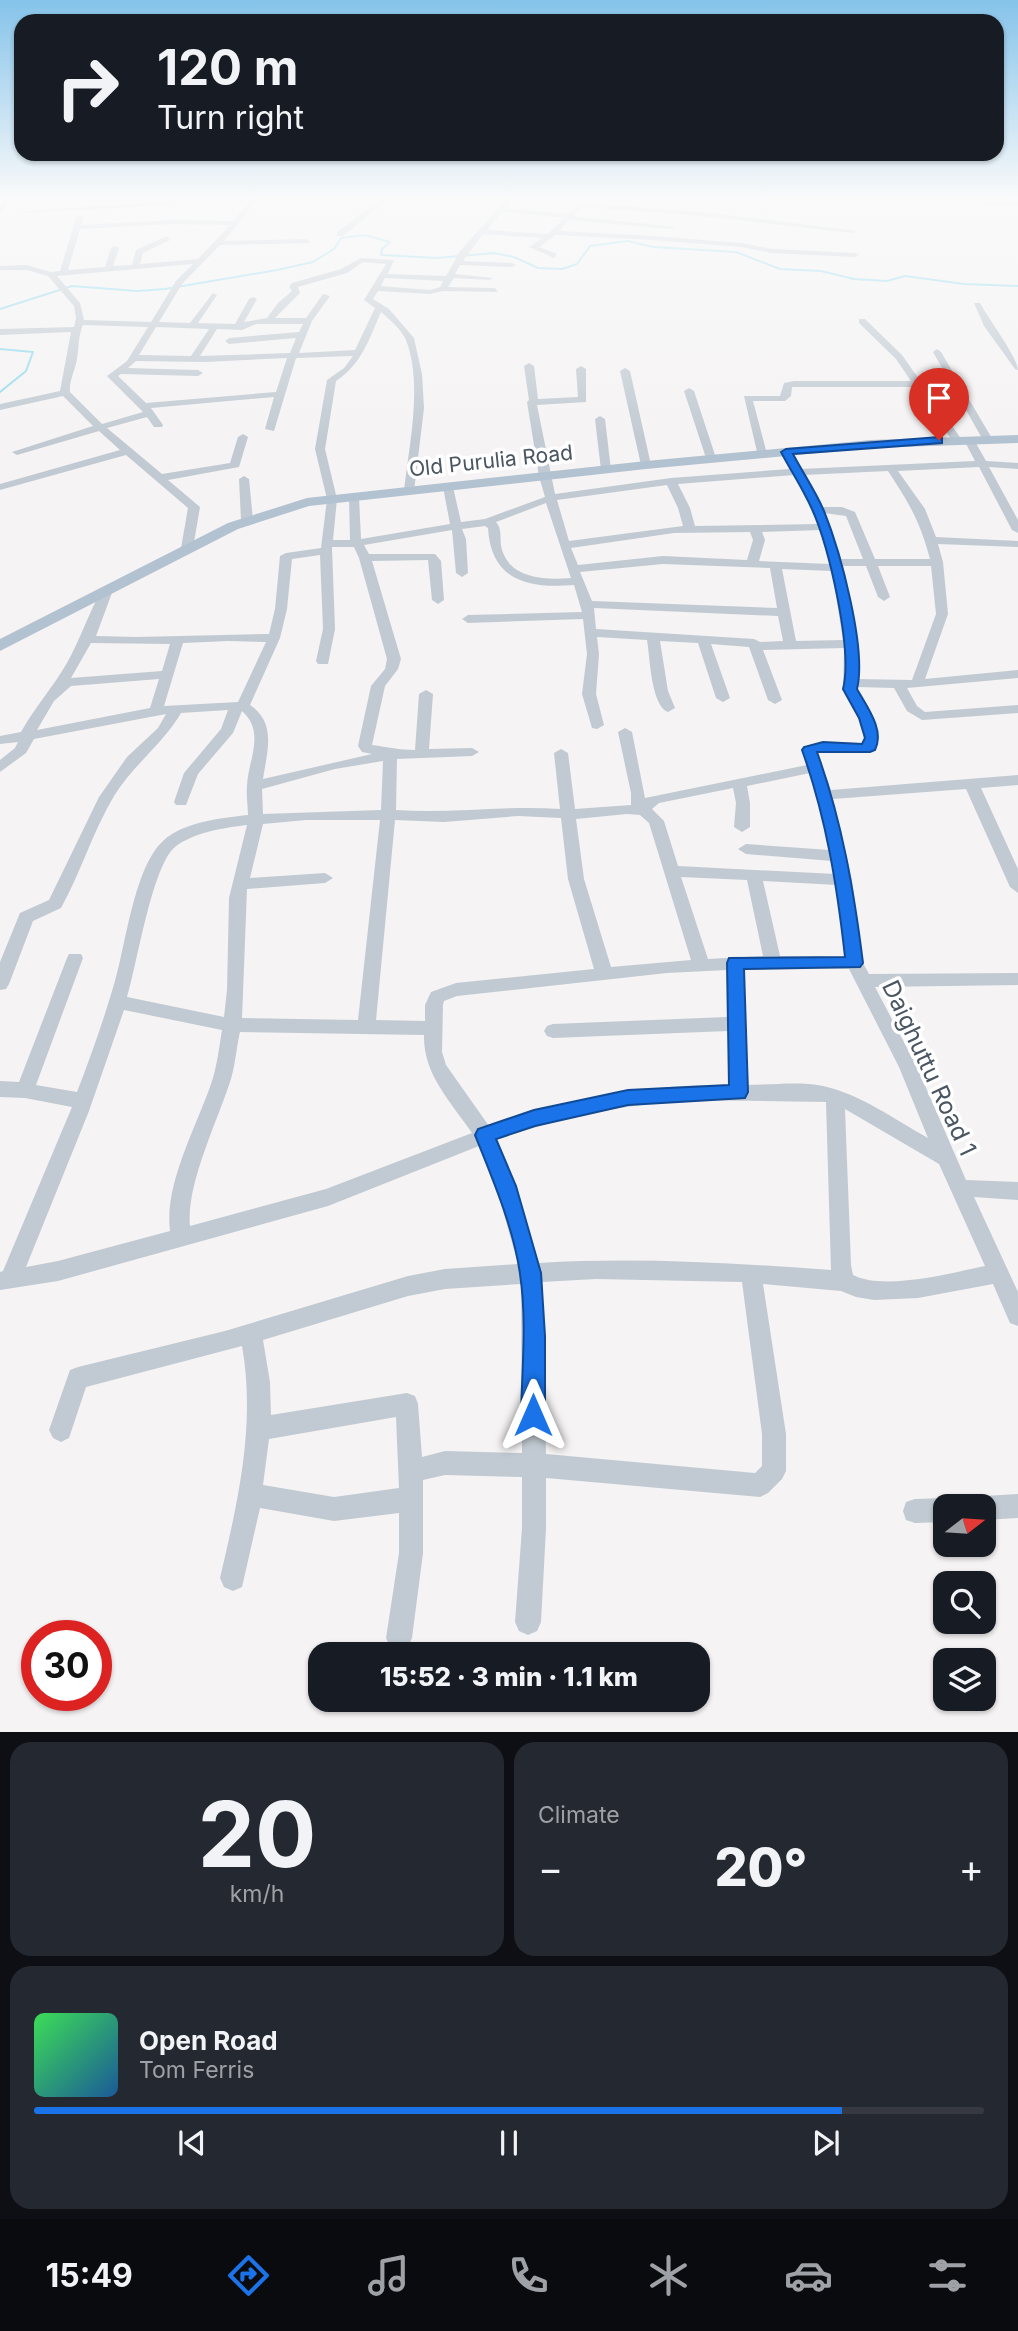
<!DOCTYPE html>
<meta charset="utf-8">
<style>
body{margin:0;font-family:Inter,sans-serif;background:#242831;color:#f1f3f6;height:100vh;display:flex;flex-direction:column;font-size:26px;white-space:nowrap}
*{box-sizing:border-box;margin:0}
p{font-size:23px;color:#9ea1a6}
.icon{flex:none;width:38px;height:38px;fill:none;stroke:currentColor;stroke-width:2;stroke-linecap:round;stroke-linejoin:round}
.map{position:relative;height:1732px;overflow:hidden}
.details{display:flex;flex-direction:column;gap:10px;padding:10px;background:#0d0f14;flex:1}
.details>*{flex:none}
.hud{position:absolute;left:14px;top:14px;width:990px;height:147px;border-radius:21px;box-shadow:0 2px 5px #0004;background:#171b24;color:#f1f3f6;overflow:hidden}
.needle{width:46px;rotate:73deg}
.fabs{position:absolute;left:933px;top:1494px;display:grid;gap:14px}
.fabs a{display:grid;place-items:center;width:63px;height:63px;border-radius:14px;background:#171b24;box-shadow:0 2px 5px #0004;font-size:35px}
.speed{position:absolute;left:21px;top:1620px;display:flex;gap:14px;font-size:35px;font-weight:700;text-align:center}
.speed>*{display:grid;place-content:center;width:91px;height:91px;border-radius:50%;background:#171b24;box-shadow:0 2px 5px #0004;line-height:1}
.speed .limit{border:10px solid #d22;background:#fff;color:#111}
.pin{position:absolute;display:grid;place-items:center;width:60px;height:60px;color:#fff;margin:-72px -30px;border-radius:50% 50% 50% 0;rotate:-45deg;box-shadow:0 0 7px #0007}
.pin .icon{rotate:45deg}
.me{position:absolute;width:77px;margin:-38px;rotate:0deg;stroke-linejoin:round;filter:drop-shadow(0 0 5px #0008)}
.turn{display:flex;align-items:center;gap:24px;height:147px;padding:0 28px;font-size:32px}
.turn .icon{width:91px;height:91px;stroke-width:2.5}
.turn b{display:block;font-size:49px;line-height:60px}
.big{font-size:52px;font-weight:800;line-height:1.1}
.details .card{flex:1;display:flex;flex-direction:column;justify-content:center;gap:10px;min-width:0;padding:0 24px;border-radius:21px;background:#242831}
.details .dial{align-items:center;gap:0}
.dial b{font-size:91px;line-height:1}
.song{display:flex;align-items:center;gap:21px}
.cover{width:84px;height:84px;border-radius:10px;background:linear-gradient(135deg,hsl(130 70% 55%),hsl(210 70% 35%))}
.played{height:7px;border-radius:4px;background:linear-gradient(90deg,#1a73e8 85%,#363941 85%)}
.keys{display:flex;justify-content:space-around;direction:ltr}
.heat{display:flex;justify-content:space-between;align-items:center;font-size:38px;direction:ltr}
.details .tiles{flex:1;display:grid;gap:10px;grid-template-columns:1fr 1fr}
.card:last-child{grid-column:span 2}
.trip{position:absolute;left:308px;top:1642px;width:402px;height:70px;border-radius:21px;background:#171b24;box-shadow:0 2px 5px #0004;font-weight:800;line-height:70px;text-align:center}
.dock{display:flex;height:112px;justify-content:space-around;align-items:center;background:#090b0e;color:#9ea1a6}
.dock .icon{width:49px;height:49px}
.dock .on{color:#1a73e8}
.dock b{font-size:32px;color:#f1f3f6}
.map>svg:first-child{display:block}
</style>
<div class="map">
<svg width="1018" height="1733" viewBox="0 0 1018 1733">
<rect width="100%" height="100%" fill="#f5f3f3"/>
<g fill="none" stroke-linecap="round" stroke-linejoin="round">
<path stroke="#90daee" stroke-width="2" d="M 0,309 L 72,286 L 137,291 L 165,289 L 277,270 L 313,262 L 334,249 L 341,238 L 365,235 L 390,242 L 382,249 L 381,255 L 437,258 L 494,253 L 514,257 L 538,268 L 562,269 L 577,264 L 590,246 L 628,241 L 653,247 L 736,252 L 780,269 L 821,271 L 854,279 L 887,281 L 905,276 L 964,284 L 1018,286
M 0,349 L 33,352 L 26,371 L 0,392"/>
<path fill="#c1cad2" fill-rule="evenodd" d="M 6,198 L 12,198 L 0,213 L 0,206 Z
M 253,198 L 259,198 L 224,241 L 307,239 L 310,243 L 220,245 L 182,284 L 159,322 L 190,323 L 213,293 L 217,295 L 198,323 L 235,324 L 249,299 L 253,297 L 257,299 L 244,322 L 267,318 L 278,303 L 292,291 L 289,287 L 292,283 L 341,269 L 361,258 L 394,260 L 388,274 L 446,276 L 460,251 L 505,201 L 481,200 L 478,198 L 514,198 L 506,208 L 568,214 L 589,199 L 592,201 L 590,203 L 711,213 L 857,231 L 853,233 L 711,217 L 584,207 L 573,216 L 675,227 L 671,229 L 569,220 L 559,231 L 653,236 L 741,243 L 772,249 L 855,253 L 859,255 L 855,257 L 772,253 L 741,247 L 653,240 L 555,235 L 539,247 L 557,254 L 554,258 L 529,247 L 542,238 L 483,234 L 463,261 L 512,263 L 516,265 L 512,267 L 460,265 L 455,274 L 493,278 L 489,280 L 454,278 L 448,287 L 495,288 L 498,292 L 443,291 L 430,294 L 378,291 L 373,299 L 389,309 L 414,338 L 422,374 L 424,408 L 414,491 L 409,494 L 404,491 C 409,445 423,384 406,340 C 402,330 389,319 381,312 C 369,339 362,364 336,381 L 325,449 L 337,499 L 333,540 L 350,540 L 349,497 L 354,494 L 359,497 L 361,539 L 450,524 L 443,487 L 448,484 L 453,487 L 461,522 L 485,519 L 545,497 L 539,476 L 527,402 L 529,400 L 524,366 L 529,363 L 534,366 L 538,399 L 578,397 L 576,369 L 581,366 L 586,369 L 586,402 L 537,405 L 555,494 L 671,478 L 790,469 L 781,452 L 786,449 L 790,450 L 800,469 L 975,461 L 964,440 L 969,437 L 973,438 L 986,461 L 1018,463 L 1018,469 L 989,467 L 1018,520 L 1018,533 L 1012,530 L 979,467 L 898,471 L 925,509 L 936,537 L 1018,541 L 1018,547 L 938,544 L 943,562 L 948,614 L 925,679 L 1018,670 L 1018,678 L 907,688 L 917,706 L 925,712 L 1018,705 L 1018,713 L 922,720 L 907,711 L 894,688 L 857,687 C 863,708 888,727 875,750 L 817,752 L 831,790 L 1018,775 L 1018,785 L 981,788 L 1018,869 L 1018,893 L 1010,887 L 966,789 L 833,799 L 852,880 L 863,963 L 869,974 L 1018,973 L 1018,985 L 875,987 L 917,1067 L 966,1180 L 1018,1182 L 1018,1200 L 974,1197 L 1018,1292 L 1018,1326 L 1010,1323 L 993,1284 L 918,1298 L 874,1300 L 856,1297 L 841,1291 L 763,1284 L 786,1434 L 786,1471 L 782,1479 L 768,1493 L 760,1497 L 546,1478 L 546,1528 L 541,1622 L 537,1631 L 528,1635 L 519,1631 L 515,1622 L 522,1528 L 522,1477 L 445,1475 L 423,1480 L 423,1553 L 412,1638 L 408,1647 L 399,1651 L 390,1647 L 386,1638 L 399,1553 L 399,1513 L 334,1521 L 260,1508 L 242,1587 L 233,1591 L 224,1587 L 220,1578 C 238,1501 256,1425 242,1346 L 86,1387 L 69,1438 L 61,1442 L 53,1438 L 49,1430 L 70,1370 L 78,1367 L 225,1331 L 408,1276 L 445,1269 L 518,1264 L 496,1186 L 479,1146 L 328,1206 L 58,1281 L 0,1290 L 0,1272 L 3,1271 L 72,1107 L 25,1098 L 0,1097 L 0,1081 L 19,1082 L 67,958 L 69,954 L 81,954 L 83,958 L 36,1085 L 77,1092 C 91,1056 104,1019 115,981 C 126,944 134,868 163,841 C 183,822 221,818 248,815 C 248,806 246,796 247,786 C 248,760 266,732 242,711 L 233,733 L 198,774 L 186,805 L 176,805 L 174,802 L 184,773 L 221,729 L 228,710 L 181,713 C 163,744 133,765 114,796 C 93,831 81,872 61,908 L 33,921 L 9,984 L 6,989 L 0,990 L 0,962 L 20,913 L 49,900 L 99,797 L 127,757 L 158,728 L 166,714 L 34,739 L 26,753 L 0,772 L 0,760 L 15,748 L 18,742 L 0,744 L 0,736 L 21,732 C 35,707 53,687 67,663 C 81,638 89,612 103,587 L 107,586 L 113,590 L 96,636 L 136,637 L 269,634 L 275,609 L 280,556 L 286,553 L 321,548 L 327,499 L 315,449 L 327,380 L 344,368 L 353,356 L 296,358 L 274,431 L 265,429 L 274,397 L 151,408 L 163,425 L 162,427 L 154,427 L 147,417 L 107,428 L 162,474 L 230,463 L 238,437 L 243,434 L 248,437 L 239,467 L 168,480 L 200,507 L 193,548 L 187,551 L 183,550 L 181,548 L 188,508 L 126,455 L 0,490 L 0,484 L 120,450 L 99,431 L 17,455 L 12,452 L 93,426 L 63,396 L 0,410 L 0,404 L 60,391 L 71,332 L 0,335 L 0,329 L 74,327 L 76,318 L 74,306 L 48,276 L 27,270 L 0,270 L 0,266 L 27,265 L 51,272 L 60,271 L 77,215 L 84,217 L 81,225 L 172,220 L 233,221 ZM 502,212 L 564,218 L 548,234 L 487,230 ZM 172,224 L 230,225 L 198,259 L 140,264 L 143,253 L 170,240 L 167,236 L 136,250 L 132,265 L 113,266 L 119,248 L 115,246 L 111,248 L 105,267 L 68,270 L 80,229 ZM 363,262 L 386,264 L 364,300 L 375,308 L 355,350 L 299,353 L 312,321 L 330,296 L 323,294 L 306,318 L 275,318 L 300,293 L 298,287 L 347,273 ZM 193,264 L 176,281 L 151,322 L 84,320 L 80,303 L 57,276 ZM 385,278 L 443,281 L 440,287 L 430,290 L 381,286 ZM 256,324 L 303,324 L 299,332 L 229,338 L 225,341 L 229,344 L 296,338 L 290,353 L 200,356 L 217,329 L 242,330 ZM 83,325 L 148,327 L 127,361 L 107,376 L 143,412 L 102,424 L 70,392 C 69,380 75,371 77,359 C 79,347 78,337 83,325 ZM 156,327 L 209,329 L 191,356 L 139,355 ZM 287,358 L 276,392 L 146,403 L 118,376 L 121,374 L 198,376 L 203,373 L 198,370 L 128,368 L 136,361 L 205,362 ZM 888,471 C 909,503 920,521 930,559 L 875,559 L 855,512 L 842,507 L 821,507 L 804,475 ZM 794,475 L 818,524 L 695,526 L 690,508 L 678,484 ZM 667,485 L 678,508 L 683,526 L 569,541 L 557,500 ZM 546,503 L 571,578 C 546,580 511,579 502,550 C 499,540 503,530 496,522 ZM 824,513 L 846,516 L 863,559 L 841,559 ZM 485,526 L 488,528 C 491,580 527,589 574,585 L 582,612 L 468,615 L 462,619 L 468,623 L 583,619 L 587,654 L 582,694 L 592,728 L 597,729 L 604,725 L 596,694 L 599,654 L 597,637 L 647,640 C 650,657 651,706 668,712 L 675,708 L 668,691 L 660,641 L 698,643 L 716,698 L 723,702 L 730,698 L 711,644 L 749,647 L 768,700 L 775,704 L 782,700 L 763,650 L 844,648 L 843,689 L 863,725 L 864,743 L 823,742 L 804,747 L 802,750 L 807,765 L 645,798 L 632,732 L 625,728 L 618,732 L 631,793 L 631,805 L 575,809 L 568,753 L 561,749 L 554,753 L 560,809 C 505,805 451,814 396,810 L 397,759 L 472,756 L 479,752 L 472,748 L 429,749 L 433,694 L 426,690 L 419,694 L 415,750 C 399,750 388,747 372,745 L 385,686 L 398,669 L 401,659 L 372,561 L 428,560 L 432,600 L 438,604 L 444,600 L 441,561 L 435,554 L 369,554 L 364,545 L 452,530 L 456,573 L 462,577 L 468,573 L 466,539 L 462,529 ZM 820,530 L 830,564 L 759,561 L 765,540 L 762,532 ZM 750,532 L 753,540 L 747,560 L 663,556 L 578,565 L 571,548 L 674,533 ZM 332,547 L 354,547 L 359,558 L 387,659 L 385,669 L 371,686 L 358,746 L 362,752 L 372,754 L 263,779 C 267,752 277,723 250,705 L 280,638 L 287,609 L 292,559 L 320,555 L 323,629 L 316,661 L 318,664 L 328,664 L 335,629 ZM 663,564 L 770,568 L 777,608 L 592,601 L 580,572 ZM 843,566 L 866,566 L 878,597 L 884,601 L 890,597 L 878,566 L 931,566 L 936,614 L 912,680 L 857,679 L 854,622 ZM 782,569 L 832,571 L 843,640 L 796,641 ZM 594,608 L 778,616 L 783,641 L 760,642 L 754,639 L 596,629 ZM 228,641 L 266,642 L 238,702 L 164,706 L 183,643 ZM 91,643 L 170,644 L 162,671 L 71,678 ZM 159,679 L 150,708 L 37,730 L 54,701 L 71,686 ZM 383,761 L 381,810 L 263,814 L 262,789 L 335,769 ZM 810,773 L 818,795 L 830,850 L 746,844 L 738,849 L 746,854 L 832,861 L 835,874 L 678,866 L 664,821 L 652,809 L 659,803 L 733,788 L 736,803 L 734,827 L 742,832 L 750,827 L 750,803 L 747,786 ZM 627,814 L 640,815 L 649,823 L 691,960 L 611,967 L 584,879 L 576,819 ZM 518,816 L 561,818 L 568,879 L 594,969 L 456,983 L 431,992 L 425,1005 L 425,1021 L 376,1020 L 395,820 L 444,822 ZM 306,820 L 380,820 L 358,1020 L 242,1018 L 247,889 L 325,883 L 333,878 L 325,873 L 250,878 L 263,824 ZM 247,825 L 229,898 L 227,990 L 224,1017 L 127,997 C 137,965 152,866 175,847 C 194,832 224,828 247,825 ZM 681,877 L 747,880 L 763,956 L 708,959 ZM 763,881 L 837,885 L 845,957 L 780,956 ZM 773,968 L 849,969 L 899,1067 L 928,1138 C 894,1119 860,1094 823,1086 C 799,1081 771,1085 747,1085 L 744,970 ZM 727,970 L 727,1017 L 553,1024 L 547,1026 L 544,1031 L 547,1036 L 553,1038 L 728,1031 L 729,1085 C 646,1084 567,1098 489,1126 L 446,1065 L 442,1052 L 443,1005 L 444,1001 L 457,996 L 667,973 ZM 124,1010 L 222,1030 C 219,1048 217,1067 211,1084 C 196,1128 164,1184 170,1231 L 58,1261 L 26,1267 L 89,1111 ZM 240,1032 L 424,1035 C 423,1074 450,1101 472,1133 L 326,1189 L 190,1226 C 186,1186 216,1124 229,1085 C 235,1069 236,1049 240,1032 ZM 690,1100 L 826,1102 L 831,1270 C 733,1263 636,1257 539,1263 L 516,1186 L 496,1140 C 560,1117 622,1105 690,1100 ZM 845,1109 L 939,1164 L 985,1266 C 951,1273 884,1291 853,1275 L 851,1265 ZM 596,1279 L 742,1282 L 762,1434 L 762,1466 L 755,1473 L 546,1454 L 542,1282 ZM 521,1284 L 522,1453 L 445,1451 L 422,1457 L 418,1404 L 415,1396 L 407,1393 L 271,1415 L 270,1382 L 263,1340 L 408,1296 L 445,1289 ZM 396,1417 L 399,1488 L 334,1497 L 263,1485 L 269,1439 Z
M 383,198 L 390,198 L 343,236 L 337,236 L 337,232 Z
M 976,198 L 1018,202 L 1018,206 L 986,205 Z
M 179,201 L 181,204 L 26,213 L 22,211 Z
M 974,303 L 980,303 C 988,318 1018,358 1018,370 L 1015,369 L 984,326 Z
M 859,319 L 865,319 L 902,355 L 962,440 L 961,442 L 953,442 L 915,387 L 792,387 L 791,396 L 785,401 L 753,401 L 767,454 L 758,456 L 744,396 L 780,396 L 784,383 L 794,381 L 911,381 L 896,359 L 859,323 Z
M 937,349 L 941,352 L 993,440 L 992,442 L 983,440 L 933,352 Z
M 625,368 L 630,371 L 651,465 L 646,468 L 641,465 L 620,371 Z
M 689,388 L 694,391 L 716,458 L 715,460 L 706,458 L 684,391 Z
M 600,416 L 605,419 L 611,470 L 606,473 L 601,470 L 595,419 Z
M 244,476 L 249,479 L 253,520 L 247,523 L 241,520 L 239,479 Z
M 1018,1494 L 1018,1518 L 984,1520 L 984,1507 L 972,1507 L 975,1499 L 984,1496 Z
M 945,1498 L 954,1501 L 956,1507 L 945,1507 L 945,1522 L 915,1523 L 906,1520 L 903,1511 L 906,1502 L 915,1499 Z"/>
<path fill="#b3c2d1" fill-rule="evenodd" d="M 1018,435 L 1018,443 L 871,448 L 646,469 L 309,506 L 238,529 L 0,651 L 0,639 L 228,523 L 307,498 L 646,461 L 871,440 Z"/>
</g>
<linearGradient id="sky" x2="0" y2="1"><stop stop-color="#85c3ea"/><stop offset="0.45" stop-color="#fafafa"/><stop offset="1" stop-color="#fafafa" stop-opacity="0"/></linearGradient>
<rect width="1018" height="440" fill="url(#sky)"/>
<path fill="#1a73e8" stroke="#114b97" stroke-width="2" d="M 939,437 L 942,438 L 942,443 L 793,454 C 803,473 816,492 824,511 C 840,551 867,648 857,689 C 867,707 885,730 875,750 L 870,752 L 817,752 C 842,821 854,891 863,963 L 860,967 L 744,969 L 748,1092 L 745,1098 L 628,1105 L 535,1126 L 496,1139 L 516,1186 L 541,1273 L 545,1336 L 545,1415 L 541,1424 L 533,1427 L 525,1424 L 521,1415 C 522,1369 527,1320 520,1274 C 514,1229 492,1177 475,1135 L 478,1129 L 534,1110 L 628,1090 L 729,1085 L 727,963 L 729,958 L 845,957 C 837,885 826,817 802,750 L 804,747 L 823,742 L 862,744 L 865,738 L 859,718 L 843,689 C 853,650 829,547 812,509 C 803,489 791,471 781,452 L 786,449 Z"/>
<g text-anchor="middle" stroke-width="7" stroke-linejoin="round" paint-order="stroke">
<g font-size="21" fill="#4a5661" stroke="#fff">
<text transform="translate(491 461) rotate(-6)" y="7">Old Purulia Road</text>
</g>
<g font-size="24" fill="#4a5661" stroke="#fff">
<text transform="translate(929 1068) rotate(65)" y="8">Daighuttu Road 1</text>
</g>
</g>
</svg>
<div class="fabs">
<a><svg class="needle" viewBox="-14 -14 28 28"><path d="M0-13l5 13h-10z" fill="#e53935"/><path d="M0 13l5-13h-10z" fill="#9ea1a6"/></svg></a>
<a><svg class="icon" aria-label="search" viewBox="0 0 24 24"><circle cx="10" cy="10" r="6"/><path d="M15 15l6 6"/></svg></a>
<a><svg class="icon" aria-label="layers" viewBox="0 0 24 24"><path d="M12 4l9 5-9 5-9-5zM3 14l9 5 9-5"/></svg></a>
</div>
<div class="speed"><div class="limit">30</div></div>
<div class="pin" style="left:939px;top:440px;background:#d93025"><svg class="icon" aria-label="arrive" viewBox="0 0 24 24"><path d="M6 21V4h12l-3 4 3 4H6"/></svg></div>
<svg class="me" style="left:533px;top:1415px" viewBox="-20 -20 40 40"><path d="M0-17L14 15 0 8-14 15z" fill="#1a73e8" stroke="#fff" stroke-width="4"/></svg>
<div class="trip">15:52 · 3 min · 1.1 km</div>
<div class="hud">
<div class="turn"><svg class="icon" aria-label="right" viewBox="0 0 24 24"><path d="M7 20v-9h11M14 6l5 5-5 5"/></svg><div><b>120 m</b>Turn right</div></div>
</div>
</div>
<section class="details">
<div class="tiles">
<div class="card dial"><b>20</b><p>km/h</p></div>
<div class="card"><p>Climate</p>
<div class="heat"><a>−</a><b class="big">20°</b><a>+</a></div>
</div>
<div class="card">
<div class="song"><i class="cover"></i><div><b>Open Road</b><p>Tom Ferris</p></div></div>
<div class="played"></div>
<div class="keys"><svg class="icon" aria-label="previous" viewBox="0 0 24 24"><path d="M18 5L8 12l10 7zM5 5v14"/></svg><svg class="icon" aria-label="pause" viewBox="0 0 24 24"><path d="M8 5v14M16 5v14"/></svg><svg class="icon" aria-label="next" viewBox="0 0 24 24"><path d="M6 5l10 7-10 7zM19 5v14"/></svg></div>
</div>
</div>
</section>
<nav class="dock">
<b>15:49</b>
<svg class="icon on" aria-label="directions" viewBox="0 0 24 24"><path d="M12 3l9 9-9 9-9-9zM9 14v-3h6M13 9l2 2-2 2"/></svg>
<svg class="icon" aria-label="music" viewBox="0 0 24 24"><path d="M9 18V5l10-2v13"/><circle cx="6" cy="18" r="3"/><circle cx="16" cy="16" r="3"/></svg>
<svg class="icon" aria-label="phone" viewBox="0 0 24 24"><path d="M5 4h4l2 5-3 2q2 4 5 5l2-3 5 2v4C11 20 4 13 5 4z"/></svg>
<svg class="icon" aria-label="climate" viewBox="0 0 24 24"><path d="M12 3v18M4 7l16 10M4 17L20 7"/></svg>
<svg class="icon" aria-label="car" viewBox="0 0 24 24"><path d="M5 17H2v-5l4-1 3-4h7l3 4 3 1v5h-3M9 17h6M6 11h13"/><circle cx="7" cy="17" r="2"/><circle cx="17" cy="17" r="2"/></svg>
<svg class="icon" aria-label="filters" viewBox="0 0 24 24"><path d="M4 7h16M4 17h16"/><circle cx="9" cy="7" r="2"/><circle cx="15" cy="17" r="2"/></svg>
</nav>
